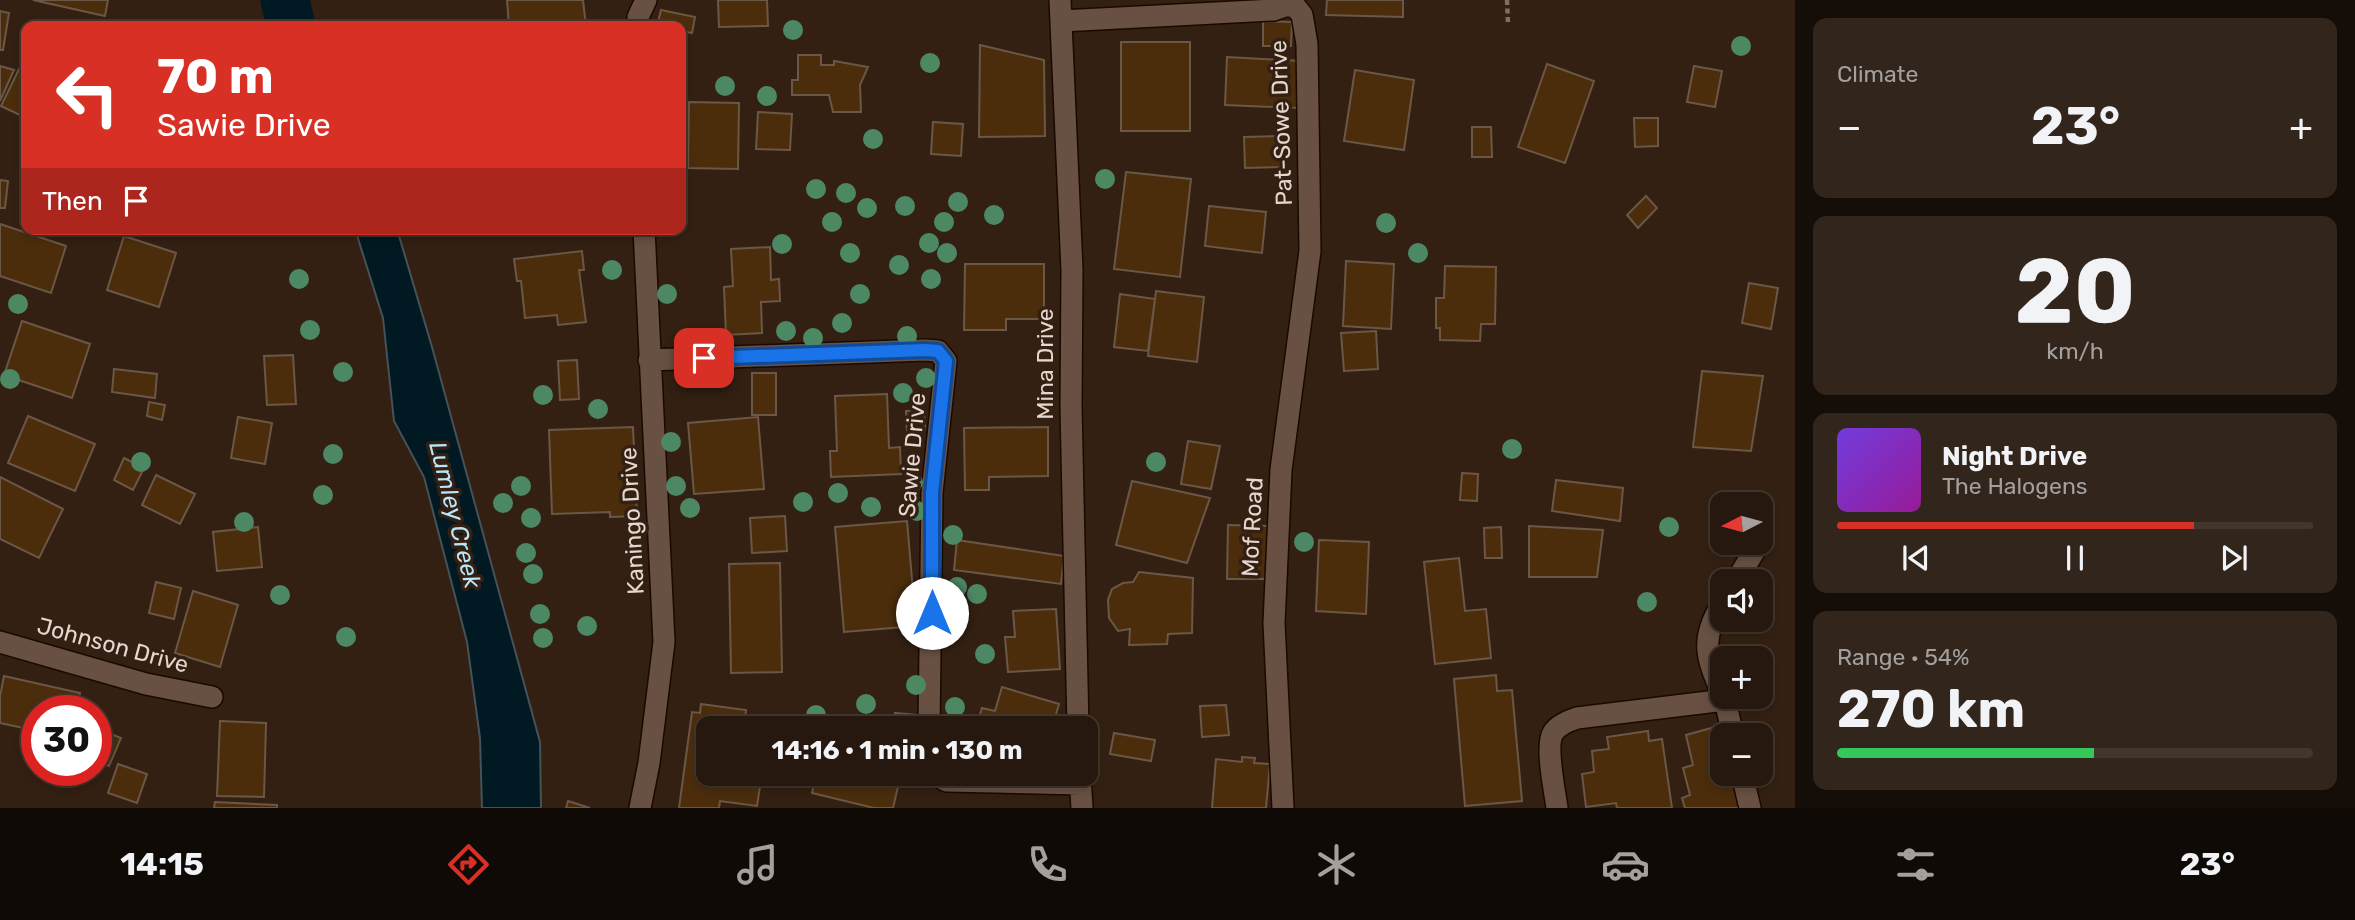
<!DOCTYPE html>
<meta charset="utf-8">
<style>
body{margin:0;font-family:Rubik,sans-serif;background:#32251c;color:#f1f3f6;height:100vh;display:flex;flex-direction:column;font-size:26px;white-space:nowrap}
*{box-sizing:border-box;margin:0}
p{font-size:23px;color:#a4a09e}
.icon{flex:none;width:38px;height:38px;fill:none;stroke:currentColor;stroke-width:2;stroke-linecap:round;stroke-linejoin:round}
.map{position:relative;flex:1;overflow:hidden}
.drawer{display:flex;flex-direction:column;gap:18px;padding:18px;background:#150d08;width:560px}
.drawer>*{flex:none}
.banner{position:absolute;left:21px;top:21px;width:665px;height:214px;border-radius:14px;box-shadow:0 4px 10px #0003,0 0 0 2px #42372e;background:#d93025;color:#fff;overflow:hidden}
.needle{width:46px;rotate:264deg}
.buttons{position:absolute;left:1710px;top:492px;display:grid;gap:14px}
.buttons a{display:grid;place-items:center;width:63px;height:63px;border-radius:14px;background:#26180e;box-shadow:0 4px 10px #0003,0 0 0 2px #42372e;font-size:35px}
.speed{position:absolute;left:21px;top:695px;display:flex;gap:14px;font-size:35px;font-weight:700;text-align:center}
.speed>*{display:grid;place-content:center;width:91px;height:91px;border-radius:50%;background:#26180e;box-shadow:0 4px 10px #0003,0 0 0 2px #42372e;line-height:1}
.speed .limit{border:10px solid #d22;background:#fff;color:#111}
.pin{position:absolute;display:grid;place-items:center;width:60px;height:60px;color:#fff;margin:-30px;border-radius:14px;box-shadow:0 4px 10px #0006}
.me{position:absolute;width:77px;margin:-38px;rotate:0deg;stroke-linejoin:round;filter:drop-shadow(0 0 5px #0008)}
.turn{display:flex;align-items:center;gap:24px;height:147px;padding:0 21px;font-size:32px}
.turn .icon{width:91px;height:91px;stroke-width:2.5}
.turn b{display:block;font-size:49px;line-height:60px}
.then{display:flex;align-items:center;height:66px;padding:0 21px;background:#0003;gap:14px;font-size:26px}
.big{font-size:52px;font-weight:700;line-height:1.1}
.drawer .widget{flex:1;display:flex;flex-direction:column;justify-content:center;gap:10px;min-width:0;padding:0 24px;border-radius:14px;background:#32251c}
.drawer .dial{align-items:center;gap:0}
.dial b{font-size:91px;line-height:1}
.song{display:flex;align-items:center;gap:21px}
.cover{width:84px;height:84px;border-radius:10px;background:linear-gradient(135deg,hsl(260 70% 55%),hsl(300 70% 35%))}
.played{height:7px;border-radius:4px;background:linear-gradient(90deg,#d93025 75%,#42372e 75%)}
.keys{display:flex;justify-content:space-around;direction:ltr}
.heat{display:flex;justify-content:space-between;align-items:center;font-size:38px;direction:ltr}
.charge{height:10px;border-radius:5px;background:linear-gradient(90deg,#34c759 54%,#42372e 0)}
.trip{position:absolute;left:696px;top:716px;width:402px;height:70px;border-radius:14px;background:#26180e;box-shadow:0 4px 10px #0003,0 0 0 2px #42372e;font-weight:700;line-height:70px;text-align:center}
.tab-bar{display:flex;height:112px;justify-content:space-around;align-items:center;background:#0f0a06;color:#a4a09e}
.tab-bar .icon{width:49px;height:49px}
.tab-bar .active{color:#d93025}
.tab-bar b{font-size:32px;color:#f1f3f6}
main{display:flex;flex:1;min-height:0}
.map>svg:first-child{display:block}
</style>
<main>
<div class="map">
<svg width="1795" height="808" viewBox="0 0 1795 808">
<rect width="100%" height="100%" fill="#332013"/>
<path fill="#001923" stroke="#455257" stroke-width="2" d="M 355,229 L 397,229 L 432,347 L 540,742 L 541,808 L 482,808 L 480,738 L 467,642 L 424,477 L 394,421 L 383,318 Z"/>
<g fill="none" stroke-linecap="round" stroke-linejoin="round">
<path stroke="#001923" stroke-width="49" d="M 285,0 L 291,26"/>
</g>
<path fill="#4b2d0c" stroke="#6b5746" stroke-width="2" d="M 33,0 L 108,0 L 105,16 Z
M 507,0 L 583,0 L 586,26 L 509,26 Z
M 718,0 L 767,0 L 768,26 L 719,27 Z
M 1327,0 L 1403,0 L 1403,17 L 1326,15 Z
M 661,10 L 695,17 L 692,33 L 681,31 L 681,26 L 657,26 Z
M 0,11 L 9,13 L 3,50 L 0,50 Z
M 1263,21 L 1292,22 L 1291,46 L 1263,46 Z
M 1121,42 L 1190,42 L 1190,131 L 1121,131 Z
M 980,45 L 1044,60 L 1045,136 L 979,137 Z
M 798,55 L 821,55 L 821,65 L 834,65 L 834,61 L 868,67 L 860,85 L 861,112 L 833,112 L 829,95 L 792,95 L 792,80 L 798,80 Z
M 1227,57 L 1301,61 L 1299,108 L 1225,105 Z
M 22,63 L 26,65 L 26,118 L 1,106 Z
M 1547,64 L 1594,81 L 1565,163 L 1518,147 Z
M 0,66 L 14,70 L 0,101 Z
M 1694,66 L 1722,71 L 1715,107 L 1687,102 Z
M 1355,70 L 1414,80 L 1404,150 L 1344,141 Z
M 689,102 L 739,103 L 738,169 L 688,168 Z
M 758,112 L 792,114 L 790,150 L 756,149 Z
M 1634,118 L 1658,118 L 1658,146 L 1635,147 Z
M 933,122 L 963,124 L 961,156 L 931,154 Z
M 1472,127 L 1491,127 L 1492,157 L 1472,157 Z
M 1280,136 L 1280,167 L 1245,168 L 1244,137 Z
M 1126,172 L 1191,179 L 1180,277 L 1114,269 Z
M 0,180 L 8,181 L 5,208 L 0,208 Z
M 1646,196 L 1657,208 L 1638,228 L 1627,215 Z
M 1209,206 L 1266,212 L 1262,253 L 1205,246 Z
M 0,224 L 66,246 L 51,293 L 0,276 Z
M 124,236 L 176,253 L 159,307 L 107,290 Z
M 770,247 L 771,280 L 779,279 L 780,301 L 761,302 L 762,333 L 726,335 L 724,287 L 733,286 L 731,249 Z
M 582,251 L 584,270 L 579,270 L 586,322 L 558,325 L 557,315 L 525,318 L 521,281 L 517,281 L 514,259 Z
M 1346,261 L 1394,264 L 1391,329 L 1343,326 Z
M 965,264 L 1044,264 L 1044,319 L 1006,319 L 1006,330 L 964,330 Z
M 1445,266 L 1496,267 L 1495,324 L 1481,324 L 1480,341 L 1440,340 L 1440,328 L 1436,328 L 1436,298 L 1444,298 Z
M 1749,283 L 1778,288 L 1771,329 L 1742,323 Z
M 1156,291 L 1204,297 L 1197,362 L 1148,356 Z
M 1120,294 L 1155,299 L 1148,351 L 1114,347 Z
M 22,321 L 90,344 L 72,398 L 4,375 Z
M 1376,331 L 1378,369 L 1344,371 L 1341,333 Z
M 293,355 L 296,404 L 267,405 L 264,356 Z
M 577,360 L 579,399 L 560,400 L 558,361 Z
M 114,369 L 157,374 L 155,398 L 112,392 Z
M 1702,371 L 1763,376 L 1751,451 L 1693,447 Z
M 752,373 L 776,373 L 776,415 L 752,415 Z
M 887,394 L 889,448 L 900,447 L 901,474 L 831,477 L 830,451 L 837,451 L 835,396 Z
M 149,402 L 165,405 L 162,420 L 147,416 Z
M 924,410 L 925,430 L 907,431 L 906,411 Z
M 28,416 L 95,444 L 75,491 L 8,463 Z
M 238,417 L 272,423 L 265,464 L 231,458 Z
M 758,417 L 764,489 L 694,494 L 688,423 Z
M 633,427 L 637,516 L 610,517 L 610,512 L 552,514 L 549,430 Z
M 1048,427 L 1048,476 L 989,477 L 989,490 L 965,490 L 964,428 Z
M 1188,441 L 1220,446 L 1211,489 L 1181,484 Z
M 124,458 L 144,468 L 133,490 L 114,480 Z
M 1462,473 L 1478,474 L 1477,501 L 1460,500 Z
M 156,475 L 195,494 L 180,524 L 142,505 Z
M 0,477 L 63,509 L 39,558 L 0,539 Z
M 1556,480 L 1623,488 L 1620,521 L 1552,511 Z
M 1132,481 L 1210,498 L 1187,563 L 1116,545 Z
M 785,516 L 787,551 L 752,553 L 750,518 Z
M 907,521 L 916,626 L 844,632 L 835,527 Z
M 1228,525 L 1268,526 L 1267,579 L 1227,579 Z
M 1529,526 L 1603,530 L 1597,577 L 1529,577 Z
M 258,527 L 262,567 L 217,571 L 213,532 Z
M 1501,527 L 1502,558 L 1485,558 L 1484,528 Z
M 957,540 L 1064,556 L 1061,584 L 954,570 Z
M 1319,540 L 1369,542 L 1366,614 L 1316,611 Z
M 1459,558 L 1465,611 L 1486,609 L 1491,658 L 1435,664 L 1424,562 Z
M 780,563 L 782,672 L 731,673 L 729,564 Z
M 1139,572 L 1193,578 L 1192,633 L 1168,634 L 1167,644 L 1129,645 L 1130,629 L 1118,631 L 1109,618 L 1108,600 L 1112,589 L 1123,583 L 1133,582 Z
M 156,582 L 181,588 L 174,619 L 149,613 Z
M 193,591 L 238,605 L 220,667 L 175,653 Z
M 1056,609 L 1060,669 L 1008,672 L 1005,637 L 1015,637 L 1013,611 Z
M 1496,675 L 1497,691 L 1512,690 L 1522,801 L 1465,806 L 1454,679 Z
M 4,676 L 80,693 L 77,710 L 37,710 L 37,731 L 0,723 L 0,696 Z
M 1002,687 L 1059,704 L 1052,728 L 976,728 L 982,708 L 995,711 Z
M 701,704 L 746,710 L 745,719 L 768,722 L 768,728 L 709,728 L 709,774 L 762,774 L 757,806 L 720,801 L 719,808 L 679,808 L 692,712 L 700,713 Z
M 1226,705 L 1229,735 L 1202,737 L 1200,706 Z
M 895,713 L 918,715 L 917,728 L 894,728 Z
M 220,721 L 266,723 L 264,797 L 217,796 Z
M 1722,725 L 1725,735 L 1722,735 L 1722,774 L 1735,774 L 1744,808 L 1685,808 L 1682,798 L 1690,795 L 1683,768 L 1693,765 L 1686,735 Z
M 96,728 L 121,738 L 109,766 L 96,761 Z
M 1648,731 L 1649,741 L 1662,739 L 1672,808 L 1617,808 L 1616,803 L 1586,807 L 1582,774 L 1594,772 L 1592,751 L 1609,749 L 1607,737 Z
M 1114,733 L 1155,740 L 1151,761 L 1110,754 Z
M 1242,757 L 1255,758 L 1254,763 L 1270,764 L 1266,808 L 1212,808 L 1216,759 L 1242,762 Z
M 118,764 L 147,774 L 137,803 L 108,793 Z
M 816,774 L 901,774 L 893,808 L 874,808 L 812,793 Z
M 568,801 L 590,808 L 566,808 Z
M 215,802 L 277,805 L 277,808 L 214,808 Z"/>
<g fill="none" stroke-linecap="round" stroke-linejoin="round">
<defs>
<path id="street" d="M 1060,0 L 1072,270 L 1071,406 L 1078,728
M 1061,21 L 1274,10 L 1285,6 L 1286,0
M 638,26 L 638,17 L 646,0
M 649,360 L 925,350 L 938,351 L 946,361 L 932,493 L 929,728
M 1736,581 L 1760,542
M 1722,604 C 1700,639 1706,657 1722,693
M 0,642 L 146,684 L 212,697
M 1724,696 L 1733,735
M 933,774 L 947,781 L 1080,784
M 1080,774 L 1082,808
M 1742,774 L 1750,808
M 640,808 L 649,763 L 664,642 L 644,229
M 1283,808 L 1274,623 L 1281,470 L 1310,251 L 1307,44 L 1302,15 L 1295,6 L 1285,6
M 1557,808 C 1555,792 1545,746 1553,733 C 1558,725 1568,721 1577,718 L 1725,700"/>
</defs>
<use href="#street" stroke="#1a0901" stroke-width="24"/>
<path stroke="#7f6e63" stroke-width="4.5" stroke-dasharray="5 3.5" stroke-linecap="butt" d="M 1507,0 L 1508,23"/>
<use href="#street" stroke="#685143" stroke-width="21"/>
</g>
<g fill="#4d8865">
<circle cx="793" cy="30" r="10"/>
<circle cx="1741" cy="46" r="10"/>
<circle cx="930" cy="63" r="10"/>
<circle cx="725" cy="86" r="10"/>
<circle cx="767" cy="96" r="10"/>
<circle cx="873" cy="139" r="10"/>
<circle cx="1105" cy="179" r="10"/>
<circle cx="816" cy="189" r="10"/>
<circle cx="846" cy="193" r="10"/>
<circle cx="958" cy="202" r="10"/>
<circle cx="905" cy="206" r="10"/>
<circle cx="867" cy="208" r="10"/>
<circle cx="994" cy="215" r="10"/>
<circle cx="832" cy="222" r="10"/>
<circle cx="944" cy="222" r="10"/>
<circle cx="1386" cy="223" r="10"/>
<circle cx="929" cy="243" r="10"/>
<circle cx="782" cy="244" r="10"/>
<circle cx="850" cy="253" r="10"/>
<circle cx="947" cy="253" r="10"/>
<circle cx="1418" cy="253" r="10"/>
<circle cx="899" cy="265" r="10"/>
<circle cx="612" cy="270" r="10"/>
<circle cx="299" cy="279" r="10"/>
<circle cx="931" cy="279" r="10"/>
<circle cx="667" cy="294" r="10"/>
<circle cx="860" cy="294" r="10"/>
<circle cx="18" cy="304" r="10"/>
<circle cx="842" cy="323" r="10"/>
<circle cx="310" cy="330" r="10"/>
<circle cx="786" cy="331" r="10"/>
<circle cx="907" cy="336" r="10"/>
<circle cx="813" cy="338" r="10"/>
<circle cx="343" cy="372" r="10"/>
<circle cx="926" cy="378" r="10"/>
<circle cx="10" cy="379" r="10"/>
<circle cx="903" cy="393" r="10"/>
<circle cx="543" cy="395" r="10"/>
<circle cx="598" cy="409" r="10"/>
<circle cx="671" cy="442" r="10"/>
<circle cx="1512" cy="449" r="10"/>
<circle cx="333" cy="454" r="10"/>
<circle cx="141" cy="462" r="10"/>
<circle cx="1156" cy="462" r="10"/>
<circle cx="913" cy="482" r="10"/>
<circle cx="521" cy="486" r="10"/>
<circle cx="676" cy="486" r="10"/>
<circle cx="838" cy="493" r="10"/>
<circle cx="323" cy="495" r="10"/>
<circle cx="803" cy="502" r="10"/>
<circle cx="503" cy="503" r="10"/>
<circle cx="871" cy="507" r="10"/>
<circle cx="690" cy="508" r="10"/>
<circle cx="917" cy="511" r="10"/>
<circle cx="531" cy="518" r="10"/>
<circle cx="244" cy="522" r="10"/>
<circle cx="1669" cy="527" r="10"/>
<circle cx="953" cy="535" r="10"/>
<circle cx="1304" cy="542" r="10"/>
<circle cx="526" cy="553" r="10"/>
<circle cx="533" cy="574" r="10"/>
<circle cx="957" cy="587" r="10"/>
<circle cx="977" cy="594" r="10"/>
<circle cx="280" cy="595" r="10"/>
<circle cx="1647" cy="602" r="10"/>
<circle cx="540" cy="614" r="10"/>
<circle cx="587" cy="626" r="10"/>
<circle cx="346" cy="637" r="10"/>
<circle cx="543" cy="638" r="10"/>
<circle cx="985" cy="654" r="10"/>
<circle cx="916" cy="685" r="10"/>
<circle cx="866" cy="704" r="10"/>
<circle cx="955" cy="707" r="10"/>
<circle cx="816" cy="715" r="10"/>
</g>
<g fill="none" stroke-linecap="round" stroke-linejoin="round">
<defs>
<path id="route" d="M 704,358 L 925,350 L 938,351 L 946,361 L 932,493 L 932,613"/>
</defs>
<use href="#route" stroke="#114b97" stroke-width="18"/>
<use href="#route" stroke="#1a73e8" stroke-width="12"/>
</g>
<g text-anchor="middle" stroke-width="7" stroke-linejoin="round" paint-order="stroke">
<g font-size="23" fill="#e5d7cf" stroke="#332013">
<text transform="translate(1281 123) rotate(-92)" y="8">Pat-Sowe Drive</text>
<text transform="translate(1045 364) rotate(-90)" y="8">Mina Drive</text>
<text transform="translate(912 455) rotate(-85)" y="8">Sawie Drive</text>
<text transform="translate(632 521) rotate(-93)" y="8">Kaningo Drive</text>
<text transform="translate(1252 527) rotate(-87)" y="8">Mof Road</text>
<text transform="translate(113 645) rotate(15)" y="8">Johnson Drive</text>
</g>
<g font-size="24" font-style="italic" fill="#b8e6f9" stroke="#332013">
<text transform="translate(455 515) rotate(76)" y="8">Lumley Creek</text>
</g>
</g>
</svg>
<div class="buttons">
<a><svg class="needle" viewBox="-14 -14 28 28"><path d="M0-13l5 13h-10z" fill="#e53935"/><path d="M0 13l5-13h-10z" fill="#a4a09e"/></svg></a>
<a><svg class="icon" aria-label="sound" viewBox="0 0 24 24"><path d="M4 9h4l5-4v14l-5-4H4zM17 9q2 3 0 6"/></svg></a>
<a>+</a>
<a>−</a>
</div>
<div class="speed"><div class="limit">30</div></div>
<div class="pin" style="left:704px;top:358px;background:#d93025"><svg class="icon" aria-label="arrive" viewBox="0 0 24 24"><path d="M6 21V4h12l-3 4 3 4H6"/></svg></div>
<svg class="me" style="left:932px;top:613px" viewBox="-20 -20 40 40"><circle r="19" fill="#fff"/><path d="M0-13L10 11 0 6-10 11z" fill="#1a73e8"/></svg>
<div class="trip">14:16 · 1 min · 130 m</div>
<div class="banner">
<div class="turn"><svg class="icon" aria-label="left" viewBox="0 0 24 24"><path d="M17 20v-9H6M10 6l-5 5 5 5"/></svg><div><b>70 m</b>Sawie Drive</div></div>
<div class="then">Then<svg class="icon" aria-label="arrive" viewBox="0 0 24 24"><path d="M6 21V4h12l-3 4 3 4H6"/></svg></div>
</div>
</div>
<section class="drawer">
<div class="widget"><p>Climate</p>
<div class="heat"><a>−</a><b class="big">23°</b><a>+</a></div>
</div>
<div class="widget dial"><b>20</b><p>km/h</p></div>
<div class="widget">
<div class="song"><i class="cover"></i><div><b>Night Drive</b><p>The Halogens</p></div></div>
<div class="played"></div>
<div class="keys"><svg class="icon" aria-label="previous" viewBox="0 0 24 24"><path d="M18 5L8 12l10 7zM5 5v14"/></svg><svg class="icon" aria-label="pause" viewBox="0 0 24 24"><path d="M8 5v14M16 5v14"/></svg><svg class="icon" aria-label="next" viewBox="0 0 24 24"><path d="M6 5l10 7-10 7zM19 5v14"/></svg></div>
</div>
<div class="widget"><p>Range · 54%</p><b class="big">270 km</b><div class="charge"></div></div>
</section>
</main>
<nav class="tab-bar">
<b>14:15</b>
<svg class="icon active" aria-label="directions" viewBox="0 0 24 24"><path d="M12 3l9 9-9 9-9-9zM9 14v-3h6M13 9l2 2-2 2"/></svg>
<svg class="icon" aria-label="music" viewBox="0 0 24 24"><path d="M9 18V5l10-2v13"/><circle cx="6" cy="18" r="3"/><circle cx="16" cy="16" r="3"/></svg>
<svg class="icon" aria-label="phone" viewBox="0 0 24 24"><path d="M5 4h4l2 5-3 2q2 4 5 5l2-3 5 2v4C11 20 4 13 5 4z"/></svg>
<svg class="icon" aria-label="climate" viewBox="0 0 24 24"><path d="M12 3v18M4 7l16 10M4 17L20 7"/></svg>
<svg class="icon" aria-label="car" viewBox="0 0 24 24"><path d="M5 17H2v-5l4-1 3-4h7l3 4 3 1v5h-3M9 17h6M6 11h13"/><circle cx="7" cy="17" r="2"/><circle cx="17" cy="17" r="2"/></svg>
<svg class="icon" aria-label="filters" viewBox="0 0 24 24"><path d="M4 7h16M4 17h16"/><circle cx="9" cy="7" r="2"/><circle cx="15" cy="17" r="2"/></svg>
<b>23°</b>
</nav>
